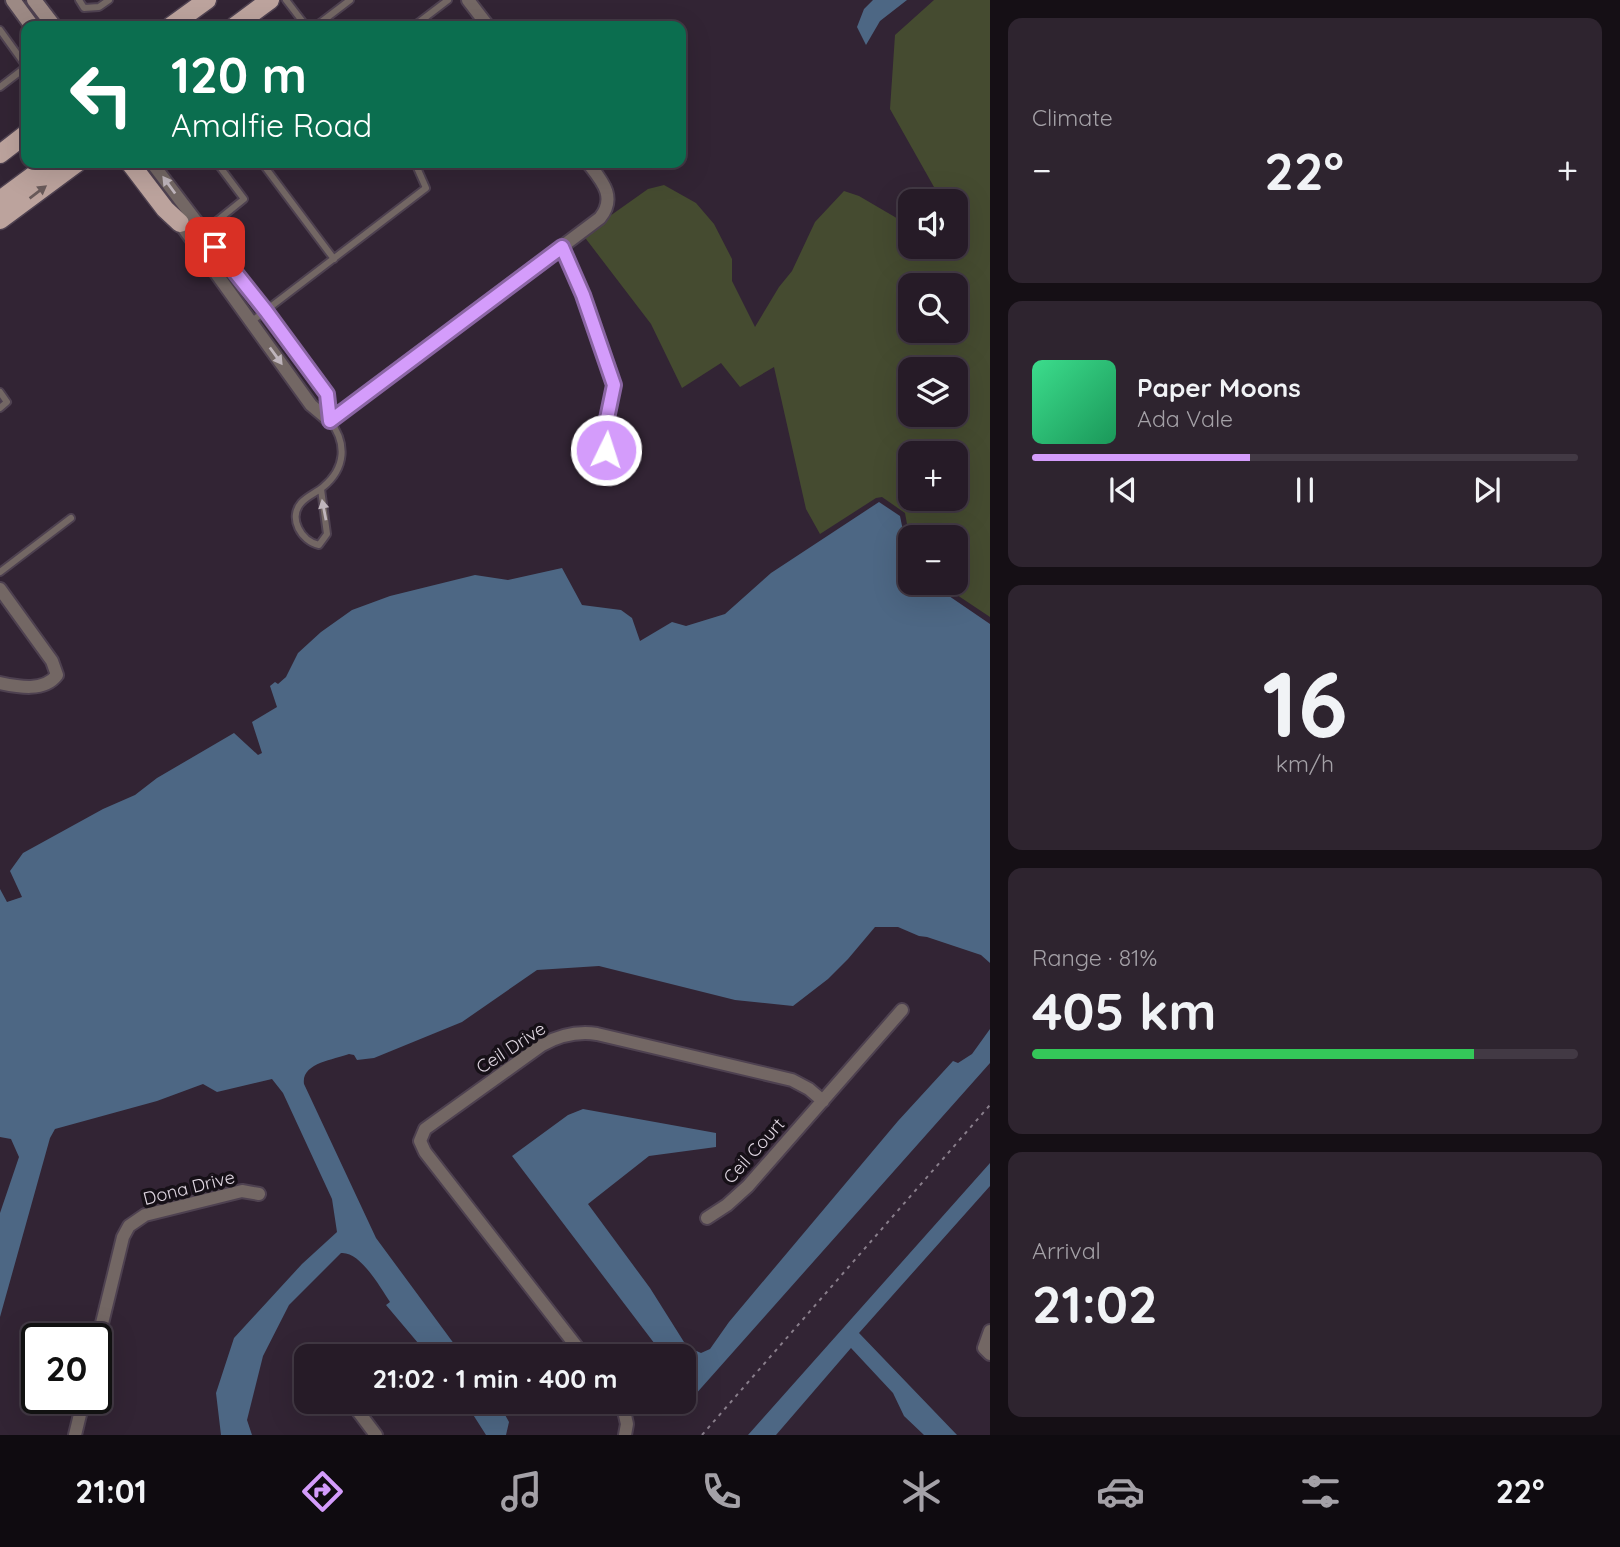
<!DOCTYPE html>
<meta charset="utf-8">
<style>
body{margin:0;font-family:Quicksand,sans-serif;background:#2e242f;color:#f1f3f6;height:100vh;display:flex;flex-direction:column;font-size:26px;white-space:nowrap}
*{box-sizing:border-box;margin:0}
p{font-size:23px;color:#a4a1a7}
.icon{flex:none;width:38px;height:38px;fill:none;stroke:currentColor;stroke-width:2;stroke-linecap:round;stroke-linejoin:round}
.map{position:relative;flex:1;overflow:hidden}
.details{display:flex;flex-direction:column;gap:18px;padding:18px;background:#150f15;width:630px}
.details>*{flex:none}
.guide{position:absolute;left:21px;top:21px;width:665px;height:147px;border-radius:14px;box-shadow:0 7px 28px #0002,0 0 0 2px #423944;background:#0b6e4f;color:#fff;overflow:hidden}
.fabs{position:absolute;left:898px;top:189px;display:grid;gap:14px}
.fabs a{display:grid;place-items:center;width:70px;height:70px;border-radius:14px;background:#261b27;box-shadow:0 7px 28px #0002,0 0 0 2px #423944;font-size:35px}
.speed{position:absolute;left:21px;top:1323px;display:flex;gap:14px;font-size:35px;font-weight:700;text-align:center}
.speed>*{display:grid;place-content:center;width:91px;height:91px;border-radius:50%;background:#261b27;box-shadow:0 7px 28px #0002,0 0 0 2px #423944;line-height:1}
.speed .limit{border:4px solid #111;border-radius:10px;background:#fff;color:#111}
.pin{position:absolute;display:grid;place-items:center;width:60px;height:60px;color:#fff;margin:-30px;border-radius:14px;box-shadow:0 4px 10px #0006}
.me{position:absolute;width:77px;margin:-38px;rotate:4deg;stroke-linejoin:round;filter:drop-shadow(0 0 5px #0008)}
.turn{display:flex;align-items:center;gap:24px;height:147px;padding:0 35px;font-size:32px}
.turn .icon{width:91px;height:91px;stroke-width:2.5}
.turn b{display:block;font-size:49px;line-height:60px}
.big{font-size:52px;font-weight:700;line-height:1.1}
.details .card{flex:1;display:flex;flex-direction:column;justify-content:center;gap:10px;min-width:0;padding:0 24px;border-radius:14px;background:#2e242f}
.details .dial{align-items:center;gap:0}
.dial b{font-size:91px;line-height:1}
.song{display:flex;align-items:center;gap:21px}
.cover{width:84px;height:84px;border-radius:10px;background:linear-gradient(135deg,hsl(150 70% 55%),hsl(150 70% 35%))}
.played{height:7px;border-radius:4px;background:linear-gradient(90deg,#d49cfb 40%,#423944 40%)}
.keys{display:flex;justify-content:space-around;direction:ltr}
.heat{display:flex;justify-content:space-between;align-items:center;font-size:38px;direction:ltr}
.charge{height:10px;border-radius:5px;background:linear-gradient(90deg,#34c759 81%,#423944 0)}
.trip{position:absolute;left:294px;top:1344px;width:402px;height:70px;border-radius:14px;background:#261b27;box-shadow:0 7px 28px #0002,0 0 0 2px #423944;font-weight:700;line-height:70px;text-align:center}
.tabs{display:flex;height:112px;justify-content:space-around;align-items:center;background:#0f0b10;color:#a4a1a7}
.tabs .icon{width:49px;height:49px}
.tabs .active{color:#d49cfb}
.tabs b{font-size:32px;color:#f1f3f6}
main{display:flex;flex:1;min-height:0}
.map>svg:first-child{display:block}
</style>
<main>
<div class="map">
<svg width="990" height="1435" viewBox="0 0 990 1435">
<rect width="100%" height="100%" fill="#322434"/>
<path fill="#454b30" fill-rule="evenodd" d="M 934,0 L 990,0 L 990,617 L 939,583 L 956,583 L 956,537 L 910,537 L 910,541 L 905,513 L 882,497 L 876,498 L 820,534 L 806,509 L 774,367 L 740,387 L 721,363 L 682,388 L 651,324 L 583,235 L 648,189 L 664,185 L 696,203 L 714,224 L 732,259 L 732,281 L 755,327 L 779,287 L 792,271 L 815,222 L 844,191 L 859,196 L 900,220 L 910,214 L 910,247 L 956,247 L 956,201 L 931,201 L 933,200 L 934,187 L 890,109 L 895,35 ZM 910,285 L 956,285 L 956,331 L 910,331 ZM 910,369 L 956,369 L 956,415 L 910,415 ZM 910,453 L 956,453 L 956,499 L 910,499 Z"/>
<path fill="#4d6784" d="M 873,0 L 907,0 L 880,21 L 866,45 L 857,27 L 864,9 Z
M 879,502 L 900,516 L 910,565 L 910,583 L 930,583 L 990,624 L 990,963 L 981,955 L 927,937 L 919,936 L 898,927 L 875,927 L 848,959 L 828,979 L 793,1006 L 735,1000 L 599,966 L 537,970 L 462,1022 L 374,1058 L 357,1060 L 354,1055 L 349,1054 C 333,1060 301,1063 304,1084 L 376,1238 L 463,1356 L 429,1356 L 386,1305 L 390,1302 C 380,1287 360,1251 341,1253 L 289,1305 L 263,1356 L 247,1420 L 252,1435 L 221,1435 L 216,1393 L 234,1338 L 302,1264 L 337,1232 L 332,1199 L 283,1093 L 272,1079 L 217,1092 L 203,1084 L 157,1101 L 55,1129 L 50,1138 L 0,1317 L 0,1213 L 19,1157 L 11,1139 L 0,1137 L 0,889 L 7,902 L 22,897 L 10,871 L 23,853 L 103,809 L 135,795 L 157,778 L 234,733 L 258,755 L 262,753 L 252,722 L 277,707 L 270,686 L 275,682 L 278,684 L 286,677 L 298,653 L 321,632 L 352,610 L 390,596 L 475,575 L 508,580 L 562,568 L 582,605 L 621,610 L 632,618 L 640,641 L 672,622 L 686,626 L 725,614 L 771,573 Z
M 990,1029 L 990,1063 L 694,1396 L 684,1383 L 684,1356 L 664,1356 L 512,1156 L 568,1115 L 583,1109 L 716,1133 L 716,1147 L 649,1156 L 588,1204 L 650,1288 L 684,1342 L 692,1349 L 701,1353 L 710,1349 L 729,1322 L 898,1121 L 953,1061 L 958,1063 L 972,1054 Z
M 990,1163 L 990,1186 L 859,1333 L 957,1435 L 924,1435 L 904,1416 L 893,1393 L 851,1348 L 776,1435 L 748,1435 Z
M 465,1402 L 498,1402 L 509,1422 L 506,1435 L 486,1435 Z"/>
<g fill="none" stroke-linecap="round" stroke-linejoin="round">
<defs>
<path id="lane" d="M 79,0 L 84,8 L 99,7 L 109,0
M 286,0 L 306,26
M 316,26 L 350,0
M 414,26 L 448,0
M 0,30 L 26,66
M 0,87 L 26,67
M 262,163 L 334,259
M 200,226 L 208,228 L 244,199 L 217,163
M 562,247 L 583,295 L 613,385 L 604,433 L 608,466
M 252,321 L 426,188 L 415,163
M 0,392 L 7,402 L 0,408
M 321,489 L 327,534 L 319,545 C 301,541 288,518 301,503 C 307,496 316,493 323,487 C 346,468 347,443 330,421
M 0,572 L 71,518"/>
<path id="street" d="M 468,0 L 488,26
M 152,163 L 327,394 L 330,421
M 177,219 L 311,405 L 330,421
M 330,421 L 600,218 C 617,197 602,181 588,163
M 0,589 L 52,661 L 57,675 C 44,692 19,687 0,683
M 707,1218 L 727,1205 L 748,1186 L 902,1010
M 990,1331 L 984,1348 L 990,1354
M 96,1348 L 123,1237 L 129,1226 L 145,1215 L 242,1191 L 259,1194
M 584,1356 L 425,1152 L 420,1141 L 425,1129 L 542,1045 C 560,1035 577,1031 597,1034 L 792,1080 L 809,1089 L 823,1101
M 351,1402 L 376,1435
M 622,1402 L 627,1424 L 625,1435
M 75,1435 L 84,1398"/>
<path id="secondary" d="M 13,0 L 32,26
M 34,0 L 54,26"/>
<path id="primary" d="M 171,26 L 207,0
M 235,26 L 270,0
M 0,154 L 26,134
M 130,163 L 165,209 L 180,223
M 0,200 L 50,163
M 0,220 L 77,163"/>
</defs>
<use href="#lane" stroke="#4e4150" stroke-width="10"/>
<use href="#street" stroke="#4e4150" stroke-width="16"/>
<use href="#secondary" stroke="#4e4150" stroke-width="18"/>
<use href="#primary" stroke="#4e4150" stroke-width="21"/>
<path stroke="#897e8b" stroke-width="2" stroke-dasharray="3.5 5" stroke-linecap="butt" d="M 702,1435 L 990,1105"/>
<use href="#lane" stroke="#736764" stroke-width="6"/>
<use href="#street" stroke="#736764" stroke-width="12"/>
<use href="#secondary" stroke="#9c8984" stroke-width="14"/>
<use href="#primary" stroke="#bca39d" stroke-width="18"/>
</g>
<defs><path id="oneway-solid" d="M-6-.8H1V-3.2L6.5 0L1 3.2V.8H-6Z" transform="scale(1.75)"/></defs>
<g fill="#bfb5bc">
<use href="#oneway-solid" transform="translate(169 185) rotate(-126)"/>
<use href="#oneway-solid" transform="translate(276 356) rotate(54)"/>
<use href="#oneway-solid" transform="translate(324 510) rotate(-101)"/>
</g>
<use fill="#695a5a" href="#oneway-solid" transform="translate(38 192) rotate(-37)"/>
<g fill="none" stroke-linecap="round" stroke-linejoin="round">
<defs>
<path id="route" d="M 215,247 L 266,311 L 327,394 L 330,421 L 562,247 L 583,295 L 614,385 L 604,433 L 606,450"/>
</defs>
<use href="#route" stroke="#8a65a3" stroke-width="18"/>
<use href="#route" stroke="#d49cfb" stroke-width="12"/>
</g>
<g text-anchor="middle" stroke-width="7" stroke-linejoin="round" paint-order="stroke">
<g font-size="18" fill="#e0d7e2" stroke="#161017">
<text transform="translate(511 1048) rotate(-33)" y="6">Ceil Drive</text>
<text transform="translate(754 1151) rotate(-48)" y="6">Ceil Court</text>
<text transform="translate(189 1188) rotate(-14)" y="6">Dona Drive</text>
</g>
</g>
</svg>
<div class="fabs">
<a><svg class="icon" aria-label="sound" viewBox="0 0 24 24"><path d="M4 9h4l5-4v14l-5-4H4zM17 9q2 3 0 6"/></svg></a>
<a><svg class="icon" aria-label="search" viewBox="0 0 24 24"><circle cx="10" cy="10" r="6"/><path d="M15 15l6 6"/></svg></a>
<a><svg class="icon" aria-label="layers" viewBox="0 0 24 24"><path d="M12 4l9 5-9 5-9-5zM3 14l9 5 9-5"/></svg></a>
<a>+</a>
<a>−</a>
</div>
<div class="speed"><div class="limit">20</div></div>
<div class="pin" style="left:215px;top:247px;background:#d93025"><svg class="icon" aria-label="arrive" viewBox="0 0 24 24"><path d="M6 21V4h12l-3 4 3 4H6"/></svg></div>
<svg class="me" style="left:606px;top:450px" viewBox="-20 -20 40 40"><circle r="17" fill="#d49cfb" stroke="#fff" stroke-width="3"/><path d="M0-11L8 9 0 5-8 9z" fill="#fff"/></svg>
<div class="trip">21:02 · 1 min · 400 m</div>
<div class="guide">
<div class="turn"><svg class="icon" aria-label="left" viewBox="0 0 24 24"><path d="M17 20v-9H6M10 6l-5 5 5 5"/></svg><div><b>120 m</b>Amalfie Road</div></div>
</div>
</div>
<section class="details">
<div class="card"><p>Climate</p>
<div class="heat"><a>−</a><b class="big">22°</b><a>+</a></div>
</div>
<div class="card">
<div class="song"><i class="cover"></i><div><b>Paper Moons</b><p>Ada Vale</p></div></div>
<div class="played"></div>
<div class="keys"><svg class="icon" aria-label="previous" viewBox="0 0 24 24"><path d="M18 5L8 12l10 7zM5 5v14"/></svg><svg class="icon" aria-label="pause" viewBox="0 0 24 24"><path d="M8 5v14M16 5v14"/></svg><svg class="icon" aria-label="next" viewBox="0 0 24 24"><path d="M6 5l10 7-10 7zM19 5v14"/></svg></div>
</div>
<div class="card dial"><b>16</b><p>km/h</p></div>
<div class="card"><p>Range · 81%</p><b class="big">405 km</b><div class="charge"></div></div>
<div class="card"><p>Arrival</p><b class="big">21:02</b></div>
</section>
</main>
<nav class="tabs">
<b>21:01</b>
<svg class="icon active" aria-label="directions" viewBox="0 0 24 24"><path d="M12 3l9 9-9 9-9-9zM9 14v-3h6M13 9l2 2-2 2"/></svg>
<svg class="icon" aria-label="music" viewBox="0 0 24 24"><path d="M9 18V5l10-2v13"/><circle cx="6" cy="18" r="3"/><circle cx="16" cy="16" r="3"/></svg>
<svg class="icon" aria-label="phone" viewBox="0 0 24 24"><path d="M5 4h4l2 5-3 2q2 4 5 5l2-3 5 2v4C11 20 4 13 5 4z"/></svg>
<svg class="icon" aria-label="climate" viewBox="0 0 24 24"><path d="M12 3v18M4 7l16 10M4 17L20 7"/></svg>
<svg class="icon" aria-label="car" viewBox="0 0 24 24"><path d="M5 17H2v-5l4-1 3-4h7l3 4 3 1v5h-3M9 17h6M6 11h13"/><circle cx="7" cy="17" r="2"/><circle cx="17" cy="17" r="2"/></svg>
<svg class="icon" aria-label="filters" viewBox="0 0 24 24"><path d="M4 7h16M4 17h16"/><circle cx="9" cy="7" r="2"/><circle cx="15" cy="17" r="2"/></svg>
<b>22°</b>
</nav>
